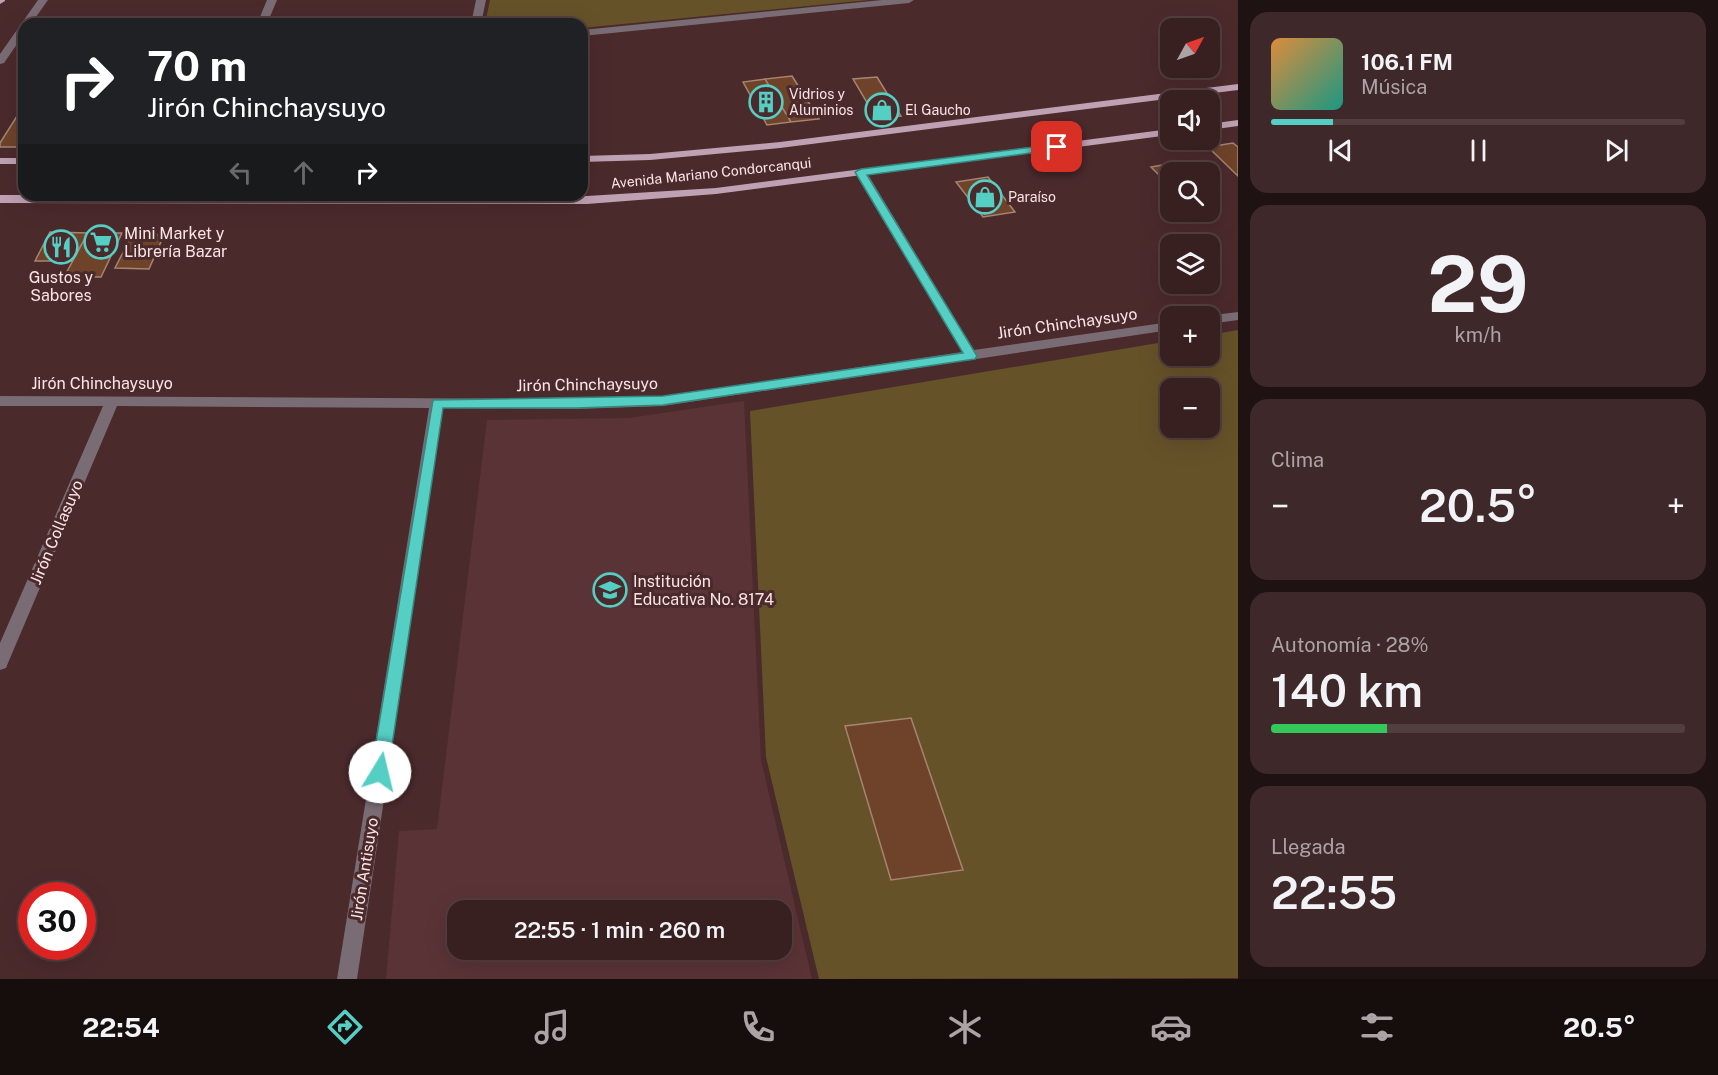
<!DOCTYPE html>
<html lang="es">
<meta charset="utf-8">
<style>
body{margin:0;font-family:"Public Sans",sans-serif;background:#3f282a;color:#f1f3f6;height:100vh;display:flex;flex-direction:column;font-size:22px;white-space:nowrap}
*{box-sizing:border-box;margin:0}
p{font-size:20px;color:#aba3a5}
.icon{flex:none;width:33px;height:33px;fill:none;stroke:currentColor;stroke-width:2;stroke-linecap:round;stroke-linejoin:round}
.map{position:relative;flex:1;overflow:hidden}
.panel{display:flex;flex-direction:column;gap:12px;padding:12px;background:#1f1212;width:480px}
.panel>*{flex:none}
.hud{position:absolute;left:18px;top:18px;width:570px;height:183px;border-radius:18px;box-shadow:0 6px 24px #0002,0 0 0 2px #523e3f;background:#202124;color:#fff;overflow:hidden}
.needle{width:39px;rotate:50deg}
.fabs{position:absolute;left:1160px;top:18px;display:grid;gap:12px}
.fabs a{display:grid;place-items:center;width:60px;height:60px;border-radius:12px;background:#382021;box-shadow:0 6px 24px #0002,0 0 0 2px #523e3f;font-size:30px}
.speed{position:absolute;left:18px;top:882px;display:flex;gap:12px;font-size:30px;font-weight:700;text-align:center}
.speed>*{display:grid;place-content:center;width:78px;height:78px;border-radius:50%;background:#382021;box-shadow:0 6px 24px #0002,0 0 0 2px #523e3f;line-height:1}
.speed .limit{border:9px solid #d22;background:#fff;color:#111}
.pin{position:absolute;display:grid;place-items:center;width:51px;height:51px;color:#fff;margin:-26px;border-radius:12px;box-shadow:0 3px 9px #0006}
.me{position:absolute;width:66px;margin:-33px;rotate:9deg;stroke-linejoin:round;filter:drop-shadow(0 0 4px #0008)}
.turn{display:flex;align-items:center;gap:21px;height:126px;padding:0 30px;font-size:27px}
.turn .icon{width:78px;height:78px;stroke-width:2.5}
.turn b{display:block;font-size:42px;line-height:51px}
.lanes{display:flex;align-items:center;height:57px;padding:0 30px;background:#0003;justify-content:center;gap:30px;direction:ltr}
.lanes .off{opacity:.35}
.big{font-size:45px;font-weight:600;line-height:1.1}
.panel .widget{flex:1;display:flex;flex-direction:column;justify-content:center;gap:9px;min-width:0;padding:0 21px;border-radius:18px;background:#3f282a}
.panel .dial{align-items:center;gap:0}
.dial b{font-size:78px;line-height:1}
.song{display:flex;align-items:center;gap:18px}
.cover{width:72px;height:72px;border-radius:9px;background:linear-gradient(135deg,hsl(30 70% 55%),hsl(170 70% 35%))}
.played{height:6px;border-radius:3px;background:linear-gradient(90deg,#55cec4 15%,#523e3f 15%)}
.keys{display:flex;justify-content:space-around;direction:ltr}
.heat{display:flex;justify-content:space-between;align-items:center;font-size:33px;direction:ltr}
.charge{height:9px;border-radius:4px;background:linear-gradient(90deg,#34c759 28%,#523e3f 0)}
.trip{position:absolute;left:447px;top:900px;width:345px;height:60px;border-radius:18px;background:#382021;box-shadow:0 6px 24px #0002,0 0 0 2px #523e3f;font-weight:600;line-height:60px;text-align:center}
.tabs{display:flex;height:96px;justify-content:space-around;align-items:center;background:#160d0d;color:#aba3a5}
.tabs .icon{width:42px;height:42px}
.tabs .on{color:#55cec4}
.tabs b{font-size:27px;color:#f1f3f6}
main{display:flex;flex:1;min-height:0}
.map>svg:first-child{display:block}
</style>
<main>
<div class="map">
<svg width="1238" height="979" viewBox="0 0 1238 979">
<rect width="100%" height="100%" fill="#4b2a2c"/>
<path fill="#5a3336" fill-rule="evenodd" d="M 744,401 L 761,760 L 812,979 L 386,979 L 399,831 L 437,829 L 487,420 L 629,418 ZM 782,910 L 782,950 L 458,950 L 458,910 Z"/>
<path fill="#665229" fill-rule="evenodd" d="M 490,0 L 869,0 L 582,28 L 582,24 L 485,24 Z
M 1238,330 L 1238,978 L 819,979 L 766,757 L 750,411 L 1170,341 L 1170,356 L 1209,356 L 1209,335 ZM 1170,388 L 1209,388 L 1209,428 L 1170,428 Z"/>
<path fill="#6f432a" stroke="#a68472" stroke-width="1.5" d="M 792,76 L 819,119 L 791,122 L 765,79 Z
M 877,77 L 901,116 L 876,118 L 853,79 Z
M 765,79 L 791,122 L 767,125 L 743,82 Z
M 24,105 L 24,147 L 0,147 L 0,143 Z
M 1233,143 L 1238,147 L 1238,176 L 1208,147 Z
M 1180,162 L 1190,172 L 1170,172 L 1170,186 L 1151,167 Z
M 988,177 L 1015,212 L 983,217 L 956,182 Z
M 50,232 L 88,233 L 72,261 L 35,261 Z
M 88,233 L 122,233 L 101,277 L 64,277 Z
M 132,235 L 164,235 L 149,269 L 115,268 Z
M 911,718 L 963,870 L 891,880 L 845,726 Z"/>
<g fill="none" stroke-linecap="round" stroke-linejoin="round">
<path fill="#7a6c74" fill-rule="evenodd" d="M 38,0 L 48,0 L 31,24 L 24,24 L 24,34 L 4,63 L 0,64 L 0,54 Z
M 267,0 L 277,0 L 267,24 L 257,24 Z
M 476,0 L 486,0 L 481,24 L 471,24 Z
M 882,0 L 914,0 L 909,3 L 582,36 L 582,30 Z
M 861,170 L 867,173 L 974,350 L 1170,322 L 1170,330 L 663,406 L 576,409 L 443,408 L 357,979 L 337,979 L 429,408 L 117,406 L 8,663 L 6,668 L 0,670 L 0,643 L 103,406 L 0,406 L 0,396 L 576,399 L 663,396 L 962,352 L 855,173 Z
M 1238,312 L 1238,320 L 1209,324 L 1209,316 L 1206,316 Z"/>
<path fill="#bea1b3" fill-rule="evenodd" d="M 0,0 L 5,0 L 5,1 L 0,4 Z
M 1238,84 L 1238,90 L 780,148 L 650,160 L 582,162 L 582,156 L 650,154 L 780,142 Z
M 1238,120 L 1238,126 L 1209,130 L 1209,124 Z
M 1170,129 L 1170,135 L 716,194 L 587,204 L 0,203 L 0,195 L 587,196 L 716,188 Z
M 0,158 L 24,158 L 24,164 L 0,164 Z"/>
</g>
<path fill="#55cec4" stroke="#37867f" stroke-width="1.5" d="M 1057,144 L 1060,145 L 1060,149 L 867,175 L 977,356 L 975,359 L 663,405 L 576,408 L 443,408 L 388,772 L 385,777 L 380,779 L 374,777 L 371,772 L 433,400 L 663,396 L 963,353 L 855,172 L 861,169 Z"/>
<defs>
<symbol id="building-ring" viewBox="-11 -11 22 22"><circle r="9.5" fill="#4b2a2c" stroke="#55cec4" stroke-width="1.5"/><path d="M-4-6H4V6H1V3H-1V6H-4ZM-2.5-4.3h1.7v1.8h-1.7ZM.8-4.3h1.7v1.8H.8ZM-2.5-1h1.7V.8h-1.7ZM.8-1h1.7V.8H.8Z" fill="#55cec4"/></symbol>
<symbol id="shop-ring" viewBox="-11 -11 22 22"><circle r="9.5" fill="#4b2a2c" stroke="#55cec4" stroke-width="1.5"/><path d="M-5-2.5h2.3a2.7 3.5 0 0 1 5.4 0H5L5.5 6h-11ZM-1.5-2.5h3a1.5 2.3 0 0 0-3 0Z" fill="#55cec4"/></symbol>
<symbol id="supermarket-ring" viewBox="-11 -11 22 22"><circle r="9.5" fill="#4b2a2c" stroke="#55cec4" stroke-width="1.5"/><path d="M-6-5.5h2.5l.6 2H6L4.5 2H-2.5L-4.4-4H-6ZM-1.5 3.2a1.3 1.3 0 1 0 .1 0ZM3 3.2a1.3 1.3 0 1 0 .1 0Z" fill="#55cec4"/></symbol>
<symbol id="restaurant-ring" viewBox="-11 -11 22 22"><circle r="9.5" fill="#4b2a2c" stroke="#55cec4" stroke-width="1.5"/><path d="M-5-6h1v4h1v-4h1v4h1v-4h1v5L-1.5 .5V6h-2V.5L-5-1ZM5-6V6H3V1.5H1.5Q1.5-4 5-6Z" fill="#55cec4"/></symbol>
<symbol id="school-ring" viewBox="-11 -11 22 22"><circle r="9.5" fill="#4b2a2c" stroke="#55cec4" stroke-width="1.5"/><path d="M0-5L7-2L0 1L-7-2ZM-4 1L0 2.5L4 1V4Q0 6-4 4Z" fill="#55cec4"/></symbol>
</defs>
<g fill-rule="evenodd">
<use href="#building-ring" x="747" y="83" width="38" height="38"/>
<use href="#shop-ring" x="863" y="91" width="38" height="38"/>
<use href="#shop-ring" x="966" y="178" width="38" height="38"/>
<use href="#supermarket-ring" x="82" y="223" width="38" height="38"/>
<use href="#restaurant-ring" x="42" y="228" width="38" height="38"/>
<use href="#school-ring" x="591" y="571" width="38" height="38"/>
</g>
<g text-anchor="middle" stroke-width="6" stroke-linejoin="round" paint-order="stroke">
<g font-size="14" fill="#fbe4e5" stroke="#4b2a2c" text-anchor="start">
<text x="789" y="99">Vidrios y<tspan x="789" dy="16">Aluminios</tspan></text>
<text x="905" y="115">El Gaucho</text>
<text x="1008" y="202">Paraíso</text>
</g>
<g font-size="14" fill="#fbe4e5" stroke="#4b2a2c">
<text transform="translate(711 173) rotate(-6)" y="5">Avenida Mariano Condorcanqui</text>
</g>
<g font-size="16" fill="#fbe4e5" stroke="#4b2a2c" text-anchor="start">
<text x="124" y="239">Mini Market y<tspan x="124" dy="18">Librería Bazar</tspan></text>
<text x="61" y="283" text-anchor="middle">Gustos y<tspan x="61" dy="18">Sabores</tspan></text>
<text x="633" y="587">Institución<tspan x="633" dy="18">Educativa No. 8174</tspan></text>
</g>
<g font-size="16" fill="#fbe4e5" stroke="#4b2a2c">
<text transform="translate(1067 323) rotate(-8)" y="6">Jirón Chinchaysuyo</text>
<text x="102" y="389">Jirón Chinchaysuyo</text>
<text transform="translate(587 384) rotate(-1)" y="6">Jirón Chinchaysuyo</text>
<text transform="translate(56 532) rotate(-67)" y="6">Jirón Collasuyo</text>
<text transform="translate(364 869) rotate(-81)" y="6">Jirón Antisuyo</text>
</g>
</g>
</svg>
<div class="fabs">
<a><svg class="needle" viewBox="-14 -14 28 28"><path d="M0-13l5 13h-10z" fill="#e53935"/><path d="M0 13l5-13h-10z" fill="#aba3a5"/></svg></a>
<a><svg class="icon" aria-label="sound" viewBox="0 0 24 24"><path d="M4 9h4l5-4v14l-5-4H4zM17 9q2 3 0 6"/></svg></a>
<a><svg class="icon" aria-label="search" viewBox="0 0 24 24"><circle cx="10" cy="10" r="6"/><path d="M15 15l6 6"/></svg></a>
<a><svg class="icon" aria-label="layers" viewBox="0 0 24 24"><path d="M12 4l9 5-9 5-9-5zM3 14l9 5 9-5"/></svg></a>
<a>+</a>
<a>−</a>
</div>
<div class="speed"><div class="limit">30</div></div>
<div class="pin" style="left:1057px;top:147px;background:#d93025"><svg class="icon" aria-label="arrive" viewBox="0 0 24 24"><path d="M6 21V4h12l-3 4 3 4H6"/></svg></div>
<svg class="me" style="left:380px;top:772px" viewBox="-20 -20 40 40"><circle r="19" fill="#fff"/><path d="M0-13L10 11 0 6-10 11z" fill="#55cec4"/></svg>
<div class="trip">22:55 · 1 min · 260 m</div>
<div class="hud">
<div class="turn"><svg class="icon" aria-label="right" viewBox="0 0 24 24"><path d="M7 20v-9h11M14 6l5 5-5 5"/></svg><div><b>70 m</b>Jirón Chinchaysuyo</div></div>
<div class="lanes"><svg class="icon off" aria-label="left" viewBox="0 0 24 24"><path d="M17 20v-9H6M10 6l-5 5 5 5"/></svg><svg class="icon off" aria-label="ahead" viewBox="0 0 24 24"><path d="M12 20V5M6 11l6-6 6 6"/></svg><svg class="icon" aria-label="right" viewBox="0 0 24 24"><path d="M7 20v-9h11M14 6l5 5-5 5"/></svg></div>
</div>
</div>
<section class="panel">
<div class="widget">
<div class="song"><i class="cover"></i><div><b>106.1 FM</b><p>Música</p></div></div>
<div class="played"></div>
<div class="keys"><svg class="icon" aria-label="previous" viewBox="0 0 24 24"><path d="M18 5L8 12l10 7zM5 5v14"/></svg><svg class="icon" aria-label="pause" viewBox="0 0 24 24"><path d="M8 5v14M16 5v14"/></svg><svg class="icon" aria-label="next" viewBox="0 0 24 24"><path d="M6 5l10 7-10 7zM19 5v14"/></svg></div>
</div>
<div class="widget dial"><b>29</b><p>km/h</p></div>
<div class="widget"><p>Clima</p>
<div class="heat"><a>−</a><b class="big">20.5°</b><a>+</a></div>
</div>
<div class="widget"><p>Autonomía · 28%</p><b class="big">140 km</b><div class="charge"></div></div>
<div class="widget"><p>Llegada</p><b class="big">22:55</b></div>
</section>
</main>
<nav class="tabs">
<b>22:54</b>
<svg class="icon on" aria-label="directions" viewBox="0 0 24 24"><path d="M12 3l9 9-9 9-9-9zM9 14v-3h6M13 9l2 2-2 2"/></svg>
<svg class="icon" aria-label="music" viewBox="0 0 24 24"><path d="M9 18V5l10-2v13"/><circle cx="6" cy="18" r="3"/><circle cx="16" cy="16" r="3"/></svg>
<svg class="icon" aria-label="phone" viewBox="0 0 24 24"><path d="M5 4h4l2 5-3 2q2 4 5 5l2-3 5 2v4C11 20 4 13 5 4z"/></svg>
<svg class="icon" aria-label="climate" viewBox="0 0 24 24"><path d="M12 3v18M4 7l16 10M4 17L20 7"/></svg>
<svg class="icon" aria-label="car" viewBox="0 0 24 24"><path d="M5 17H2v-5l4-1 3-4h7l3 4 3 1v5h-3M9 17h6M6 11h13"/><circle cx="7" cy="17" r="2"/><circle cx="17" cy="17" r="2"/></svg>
<svg class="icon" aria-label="filters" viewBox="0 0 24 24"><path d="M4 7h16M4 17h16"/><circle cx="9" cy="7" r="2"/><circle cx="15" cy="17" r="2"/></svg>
<b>20.5°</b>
</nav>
